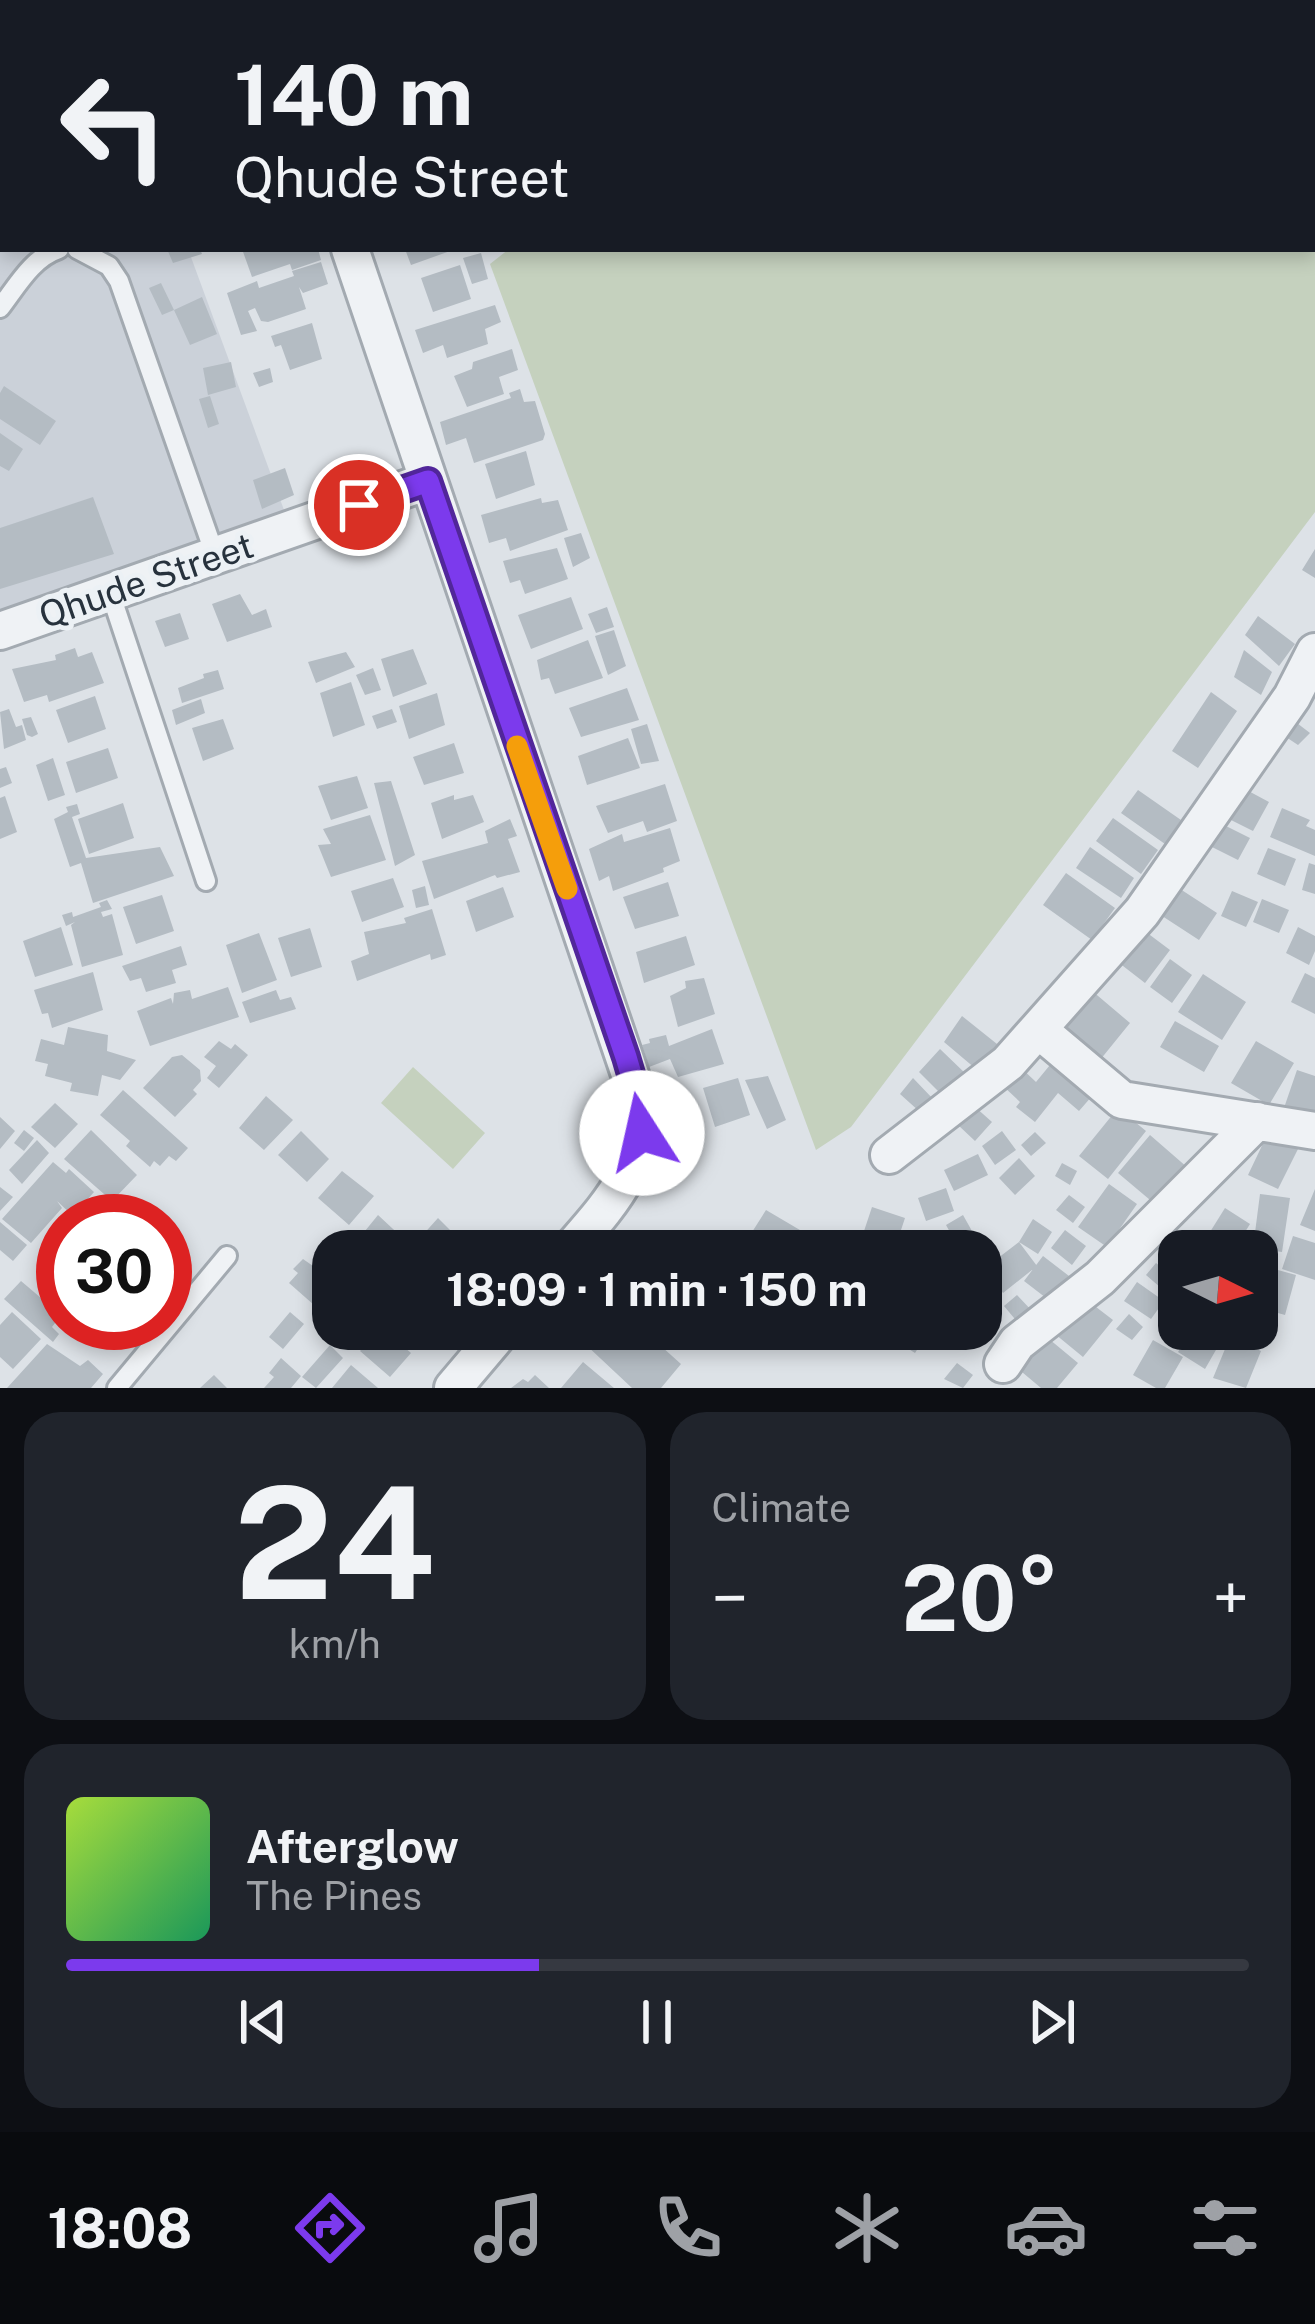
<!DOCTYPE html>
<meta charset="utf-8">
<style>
body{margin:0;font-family:"Public Sans",sans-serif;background:#20242c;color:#f1f3f6;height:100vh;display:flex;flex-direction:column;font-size:45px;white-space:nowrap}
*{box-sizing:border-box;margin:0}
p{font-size:39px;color:#9ea1a6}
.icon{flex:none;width:66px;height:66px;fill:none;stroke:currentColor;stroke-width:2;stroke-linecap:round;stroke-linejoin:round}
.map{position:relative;height:1388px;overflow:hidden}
.side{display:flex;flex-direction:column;gap:24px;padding:24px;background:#0d0f14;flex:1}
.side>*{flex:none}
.guide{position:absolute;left:0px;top:0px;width:1317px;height:252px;box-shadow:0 6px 18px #0003;background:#171b24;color:#f1f3f6;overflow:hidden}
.needle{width:78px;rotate:95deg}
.controls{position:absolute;left:1158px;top:1230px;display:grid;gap:24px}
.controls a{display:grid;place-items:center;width:120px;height:120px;border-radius:24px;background:#171b24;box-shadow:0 6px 18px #0003;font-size:60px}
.speed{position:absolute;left:36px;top:1194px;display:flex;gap:24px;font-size:60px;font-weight:700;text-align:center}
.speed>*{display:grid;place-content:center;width:156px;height:156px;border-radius:50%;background:#171b24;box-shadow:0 6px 18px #0003;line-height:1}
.speed .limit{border:18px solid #d22;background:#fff;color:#111}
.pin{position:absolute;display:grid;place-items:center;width:102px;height:102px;color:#fff;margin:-51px;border:6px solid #fff;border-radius:50%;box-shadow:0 3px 12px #0007}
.me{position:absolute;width:132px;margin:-66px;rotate:350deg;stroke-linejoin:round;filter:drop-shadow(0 0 9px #0008)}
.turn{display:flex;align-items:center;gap:42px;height:252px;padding:0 36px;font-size:54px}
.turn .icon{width:156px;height:156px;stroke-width:2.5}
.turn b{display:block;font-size:84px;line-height:102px}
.big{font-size:90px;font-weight:700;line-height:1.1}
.side .widget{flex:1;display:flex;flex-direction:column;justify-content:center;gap:18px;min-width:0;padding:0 42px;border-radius:36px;background:#20242c}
.side .dial{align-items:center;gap:0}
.dial b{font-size:156px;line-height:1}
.song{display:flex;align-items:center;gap:36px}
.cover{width:144px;height:144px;border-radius:18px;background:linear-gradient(135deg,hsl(80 70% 55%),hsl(150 70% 35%))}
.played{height:12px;border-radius:6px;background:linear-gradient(90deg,#7c3aed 40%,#363941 40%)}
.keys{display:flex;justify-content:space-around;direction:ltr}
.heat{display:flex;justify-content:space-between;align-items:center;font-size:66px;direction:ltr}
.side .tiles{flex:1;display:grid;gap:24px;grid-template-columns:1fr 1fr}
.widget:last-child{grid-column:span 2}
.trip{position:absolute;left:312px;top:1230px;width:690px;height:120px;border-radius:36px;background:#171b24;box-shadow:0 6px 18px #0003;font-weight:700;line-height:120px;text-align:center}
.tab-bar{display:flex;height:192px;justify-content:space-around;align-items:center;background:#090b0e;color:#9ea1a6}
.tab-bar .icon{width:84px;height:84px}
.tab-bar .active{color:#7c3aed}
.tab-bar b{font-size:54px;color:#f1f3f6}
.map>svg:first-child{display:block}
</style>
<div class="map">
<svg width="1315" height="1388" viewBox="0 0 1315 1388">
<rect width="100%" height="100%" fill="#dde2e7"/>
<path fill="#cbd1d9" d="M 0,0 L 98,3 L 3,3 L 3,249 L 188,249 L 291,529 L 0,631 Z
M 403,0 L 830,0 L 826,3 Z"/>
<path fill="#c5d1be" d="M 826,0 L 1315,0 L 1315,512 L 851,1127 L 816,1150 L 490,264 L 509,249 L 1314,249 L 1314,3 L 822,3 Z
M 413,1067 L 485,1133 L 453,1169 L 381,1103 Z"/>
<path fill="#b4bcc3" d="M 167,249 L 200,249 L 202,254 L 173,263 Z
M 242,249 L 318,249 L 321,260 L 292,270 L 290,264 L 252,277 Z
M 405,249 L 453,249 L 453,250 L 411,265 Z
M 481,253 L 488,279 L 472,284 L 463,258 Z
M 321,262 L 328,284 L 303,293 L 299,287 L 306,309 L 268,322 L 261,321 L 255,308 L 248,311 L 257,331 L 241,335 L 227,293 L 257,281 L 259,288 L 294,276 L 292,271 Z
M 460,265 L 471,299 L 433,312 L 421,278 Z
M 161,283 L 174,310 L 162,315 L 149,288 Z
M 202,297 L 217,334 L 190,345 L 174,310 Z
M 495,305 L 501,322 L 485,329 L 488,344 L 447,358 L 443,345 L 423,353 L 415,330 Z
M 312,323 L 322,359 L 290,370 L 281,345 L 275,347 L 271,336 Z
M 512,349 L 518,370 L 499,377 L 504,394 L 467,407 L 454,376 L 472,369 L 473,362 Z
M 231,362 L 236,387 L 208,395 L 203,368 Z
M 270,368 L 273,382 L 259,387 L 253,373 Z
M 4,386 L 56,421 L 40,445 L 0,419 L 0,393 Z
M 520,389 L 524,402 L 535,401 L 545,434 L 543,440 L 474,463 L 466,438 L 446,445 L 440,422 L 511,398 L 509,393 Z
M 210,396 L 219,424 L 208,428 L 199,399 Z
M 0,433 L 23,449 L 9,471 L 0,466 Z
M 526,451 L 535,485 L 496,499 L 485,464 Z
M 285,468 L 294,495 L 262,509 L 253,480 Z
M 93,497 L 114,554 L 0,589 L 0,528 Z
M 541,498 L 542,503 L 558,500 L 568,530 L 510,551 L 506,538 L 489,543 L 481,515 Z
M 581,533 L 590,558 L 573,567 L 564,538 Z
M 557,548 L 568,579 L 525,594 L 520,580 L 510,583 L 503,561 Z
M 1315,549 L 1315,578 L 1302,570 Z
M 240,594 L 252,615 L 266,609 L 272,627 L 227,642 L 212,604 Z
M 571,597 L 583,629 L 531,649 L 518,615 Z
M 607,607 L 614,627 L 596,633 L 588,614 Z
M 180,613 L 189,639 L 165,647 L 155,621 Z
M 1258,616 L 1295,644 L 1279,666 L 1245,635 Z
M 614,630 L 626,666 L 608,675 L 595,636 Z
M 588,640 L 603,678 L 555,694 L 549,678 L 541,680 L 537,660 Z
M 75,648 L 78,657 L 92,652 L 104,683 L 49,702 L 47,695 L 24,702 L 12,669 L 56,660 L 55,655 Z
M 413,649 L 427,684 L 393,697 L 381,659 Z
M 1244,650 L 1272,672 L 1261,695 L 1234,677 Z
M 346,652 L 355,667 L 316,683 L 308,662 Z
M 373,668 L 381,690 L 365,695 L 356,675 Z
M 218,670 L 224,689 L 182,703 L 178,688 L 204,678 L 203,674 Z
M 351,682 L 365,725 L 333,737 L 320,693 Z
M 627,688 L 639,720 L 581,737 L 569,708 Z
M 1211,692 L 1237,711 L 1198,768 L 1172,751 Z
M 437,693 L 445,725 L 409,739 L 399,706 Z
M 95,696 L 106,729 L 68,743 L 56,710 Z
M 201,699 L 205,713 L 176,725 L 172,710 Z
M 9,709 L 16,727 L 22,725 L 26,740 L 4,749 L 0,712 Z
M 392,709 L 397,722 L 377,729 L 372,716 Z
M 31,717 L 38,734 L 32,737 L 27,735 L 22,719 Z
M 223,719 L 234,749 L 203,761 L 192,728 Z
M 1293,720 L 1310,733 L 1298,745 L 1283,735 Z
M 647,724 L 659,761 L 641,764 L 631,729 Z
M 628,738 L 640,768 L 587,785 L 578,756 Z
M 454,743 L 464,773 L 424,785 L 413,757 Z
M 108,748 L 118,778 L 76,793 L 66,762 Z
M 53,758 L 65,795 L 48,801 L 36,765 Z
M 6,767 L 12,783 L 0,788 L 0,769 Z
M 357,776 L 368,808 L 331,820 L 318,786 Z
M 391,781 L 415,855 L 395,866 L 374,783 Z
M 665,784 L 677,821 L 647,832 L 643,821 L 608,833 L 596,806 Z
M 1241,787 L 1269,802 L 1253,831 L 1225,817 Z
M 1138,790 L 1181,820 L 1165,844 L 1121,813 Z
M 454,795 L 454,800 L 473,795 L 484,822 L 442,839 L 431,803 Z
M 5,796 L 17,832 L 0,839 L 0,798 Z
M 123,803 L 134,838 L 89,854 L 78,819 Z
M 77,804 L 80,814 L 72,817 L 86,858 L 160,847 L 174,876 L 93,903 L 81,863 L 70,867 L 54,819 L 68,812 L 66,807 Z
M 1282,808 L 1310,820 L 1306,826 L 1315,830 L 1315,856 L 1270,837 Z
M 370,815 L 386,860 L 331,877 L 318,845 L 331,844 L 323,829 Z
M 1113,818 L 1158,850 L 1141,874 L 1096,841 Z
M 510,819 L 517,836 L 508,839 L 520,872 L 497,878 L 495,875 L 434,899 L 422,861 L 488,843 L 485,831 Z
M 1224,825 L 1250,838 L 1238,860 L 1212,847 Z
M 670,828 L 680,861 L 663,868 L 664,872 L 613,891 L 609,876 L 599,881 L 589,849 L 622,834 L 624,842 Z
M 1090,847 L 1134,878 L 1121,898 L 1076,868 Z
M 1268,848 L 1296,859 L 1285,886 L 1257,874 Z
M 1309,863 L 1315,865 L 1315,894 L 1302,890 Z
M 1066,873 L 1115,908 L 1092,940 L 1043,905 Z
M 393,878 L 404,907 L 362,922 L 351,891 Z
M 668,882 L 679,916 L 635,929 L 623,897 Z
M 1174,885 L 1217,913 L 1199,940 L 1156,912 Z
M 425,886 L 429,905 L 416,908 L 412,890 Z
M 503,887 L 514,917 L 476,932 L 466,901 Z
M 1232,891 L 1258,902 L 1246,927 L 1221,916 Z
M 162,895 L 174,931 L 136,944 L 123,907 Z
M 1262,899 L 1289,910 L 1279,933 L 1253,922 Z
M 107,900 L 112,909 L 101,912 L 103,917 L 112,914 L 123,955 L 82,967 L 71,925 L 75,922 L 66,926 L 62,915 L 72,912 L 73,917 L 101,907 L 99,903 Z
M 432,909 L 446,955 L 431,960 L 430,954 L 357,981 L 351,961 L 369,954 L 364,932 L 406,923 L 404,918 Z
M 1138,926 L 1170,950 L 1145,983 L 1114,959 Z
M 61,927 L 73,965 L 35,977 L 23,941 Z
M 1298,927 L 1315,936 L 1315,951 L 1309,965 L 1286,953 Z
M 310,928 L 322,967 L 291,977 L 278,938 Z
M 259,933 L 277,980 L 242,993 L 226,945 Z
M 686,936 L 695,965 L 644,983 L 636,952 Z
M 181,946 L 187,965 L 172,970 L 176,983 L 146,992 L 141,978 L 130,981 L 122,966 Z
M 1170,959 L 1192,975 L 1172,1003 L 1150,987 Z
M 93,972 L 103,1010 L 52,1028 L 48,1013 L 42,1014 L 34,990 Z
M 1305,973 L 1315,978 L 1315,1014 L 1291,1002 Z
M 1203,974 L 1246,1002 L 1222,1040 L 1178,1012 Z
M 704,978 L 715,1014 L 678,1027 L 670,996 L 686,988 L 685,981 Z
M 228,987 L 239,1017 L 150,1046 L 137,1011 L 171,998 L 173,1004 L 174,993 L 190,990 L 192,999 Z
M 276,990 L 280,1000 L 291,997 L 296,1009 L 250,1023 L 242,1002 Z
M 1091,990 L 1130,1023 L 1100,1060 L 1061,1027 Z
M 962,1016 L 997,1044 L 976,1069 L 944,1042 Z
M 1175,1021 L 1219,1046 L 1204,1072 L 1160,1047 Z
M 68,1027 L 108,1035 L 107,1051 L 136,1060 L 120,1080 L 102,1075 L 98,1096 L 70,1091 L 72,1083 L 45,1076 L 48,1064 L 35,1061 L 41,1039 L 64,1045 Z
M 712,1029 L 724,1064 L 678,1077 L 670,1059 L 649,1067 L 642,1045 L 650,1043 L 649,1039 L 666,1035 L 669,1046 Z
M 219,1041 L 231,1049 L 235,1044 L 248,1055 L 219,1088 L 207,1078 L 216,1066 L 204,1057 Z
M 1256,1041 L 1294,1063 L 1269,1105 L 1231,1083 Z
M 940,1049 L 967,1075 L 945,1098 L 919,1072 Z
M 1059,1054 L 1099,1088 L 1079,1111 L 1058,1093 L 1035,1122 L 1016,1107 L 1020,1102 L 1002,1085 L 1019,1066 L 1036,1082 Z
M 182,1055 L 200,1070 L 201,1081 L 193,1090 L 197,1094 L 175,1117 L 143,1088 L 172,1057 Z
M 1297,1070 L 1315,1076 L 1315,1116 L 1285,1105 Z
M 768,1076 L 786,1120 L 767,1129 L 745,1080 Z
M 738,1078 L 750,1115 L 715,1127 L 703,1088 Z
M 913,1078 L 934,1100 L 920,1112 L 900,1094 Z
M 123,1090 L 188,1148 L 176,1161 L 169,1156 L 160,1166 L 154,1161 L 150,1167 L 126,1146 L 130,1141 L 100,1115 Z
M 266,1096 L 293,1120 L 264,1150 L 239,1128 Z
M 55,1103 L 78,1124 L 55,1148 L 31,1127 Z
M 974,1106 L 992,1122 L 975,1141 L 957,1124 Z
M 1118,1108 L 1146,1131 L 1108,1179 L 1079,1156 Z
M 0,1117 L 15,1131 L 0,1149 Z
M 24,1130 L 34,1138 L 24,1151 L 14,1143 Z
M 91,1130 L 137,1175 L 112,1201 L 64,1159 Z
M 301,1131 L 329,1159 L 307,1182 L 278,1155 Z
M 1002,1131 L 1016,1150 L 995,1165 L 982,1146 Z
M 1035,1132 L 1046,1143 L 1031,1156 L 1021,1145 Z
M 1268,1133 L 1299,1147 L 1278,1189 L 1248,1175 Z
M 1150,1135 L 1188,1168 L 1156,1205 L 1118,1173 Z
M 37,1140 L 49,1153 L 22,1184 L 9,1170 Z
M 978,1154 L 988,1175 L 954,1191 L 944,1170 Z
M 1019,1158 L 1035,1176 L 1015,1195 L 999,1178 Z
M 53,1162 L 66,1173 L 69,1169 L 94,1192 L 73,1216 L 57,1201 L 62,1208 L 31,1243 L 2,1219 Z
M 1062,1163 L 1077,1171 L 1070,1185 L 1055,1176 Z
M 342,1171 L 374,1196 L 349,1225 L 318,1198 Z
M 1109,1184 L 1137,1204 L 1107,1247 L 1078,1227 Z
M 0,1187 L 13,1197 L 0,1211 Z
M 946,1188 L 954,1211 L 926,1221 L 918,1198 Z
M 1315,1189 L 1315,1231 L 1300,1225 Z
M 1260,1194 L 1290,1198 L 1282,1252 L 1253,1248 Z
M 1069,1195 L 1085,1207 L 1073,1223 L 1056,1210 Z
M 872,1207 L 905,1218 L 895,1248 L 862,1237 Z
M 1225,1208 L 1250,1224 L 1235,1248 L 1210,1232 Z
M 766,1210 L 822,1243 L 817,1251 L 740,1251 Z
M 378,1215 L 407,1242 L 400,1251 L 355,1251 L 369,1235 L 365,1231 Z
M 963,1215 L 977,1240 L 960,1250 L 946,1225 Z
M 438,1218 L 454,1234 L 438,1251 L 414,1251 L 411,1248 Z
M 1033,1219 L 1052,1232 L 1038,1254 L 1019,1242 Z
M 0,1222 L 27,1245 L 13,1261 L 0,1250 Z
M 1065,1230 L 1086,1246 L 1072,1265 L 1051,1248 Z
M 1183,1231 L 1212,1251 L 1179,1251 L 1179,1256 L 1170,1250 Z
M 1293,1236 L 1315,1243 L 1315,1280 L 1282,1269 Z
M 457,1237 L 469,1247 L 476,1242 L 486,1251 L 446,1251 Z
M 1019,1242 L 1037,1266 L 1003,1293 L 985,1268 Z
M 63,1247 L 63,1279 L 47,1267 Z
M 1043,1256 L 1069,1276 L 1050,1301 L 1024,1281 Z
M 303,1259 L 333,1280 L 314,1305 L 289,1283 L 298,1273 L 293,1269 Z
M 1156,1263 L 1178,1281 L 1168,1294 L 1146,1275 Z
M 1267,1267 L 1296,1275 L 1285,1315 L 1257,1307 Z
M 21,1281 L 61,1315 L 52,1327 L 59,1334 L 53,1342 L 4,1299 Z
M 1137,1282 L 1164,1301 L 1151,1319 L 1124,1301 Z
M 990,1285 L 1000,1303 L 985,1313 L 981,1291 Z
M 1017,1295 L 1033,1312 L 1020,1325 L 1004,1306 Z
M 1083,1297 L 1113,1320 L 1083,1357 L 1055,1334 Z
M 12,1312 L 41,1339 L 13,1369 L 0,1357 L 0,1325 Z
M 290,1312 L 304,1324 L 283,1349 L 269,1337 Z
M 1129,1314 L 1143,1327 L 1132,1340 L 1116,1329 Z
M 380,1329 L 392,1329 L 399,1337 L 396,1340 L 411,1353 L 390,1377 L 360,1351 Z
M 569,1329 L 642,1329 L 681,1364 L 661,1388 L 632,1388 Z
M 893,1329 L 925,1329 L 929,1331 L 915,1353 L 888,1336 Z
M 1191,1329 L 1228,1329 L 1205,1369 L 1178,1352 Z
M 1043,1334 L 1078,1363 L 1057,1388 L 1041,1388 L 1016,1367 Z
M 1230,1337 L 1261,1351 L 1246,1388 L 1213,1378 Z
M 1153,1340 L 1183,1357 L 1165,1388 L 1156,1388 L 1133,1375 Z
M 47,1344 L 80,1366 L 88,1360 L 103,1374 L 91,1388 L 7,1388 Z
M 330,1345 L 343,1358 L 316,1388 L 302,1377 Z
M 281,1358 L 301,1376 L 291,1388 L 264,1388 L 274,1377 L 269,1373 Z
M 583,1362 L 614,1388 L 561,1388 Z
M 957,1363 L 973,1375 L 963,1388 L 944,1379 Z
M 351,1365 L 378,1388 L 332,1388 Z
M 214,1375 L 227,1388 L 200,1388 Z
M 535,1375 L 549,1388 L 511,1388 L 523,1379 L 528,1382 Z"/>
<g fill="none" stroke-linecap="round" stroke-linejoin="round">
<defs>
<path id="service" d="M 77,249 L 109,266 L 119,281 L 215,555
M 0,308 C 17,286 32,258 59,249
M 110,592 L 206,881
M 117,1388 L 227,1256"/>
<path id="minor" d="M 267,0 L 268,3
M 350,249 L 638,1098 C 650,1163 609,1205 569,1251
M 0,631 L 428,481
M 1040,1031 L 1122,1100 L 1315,1131
M 889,1155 L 1008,1063 L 1142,912 L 1292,697 L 1315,652
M 1003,1364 L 1017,1343 L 1100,1278 L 1257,1121
M 453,1388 L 503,1329"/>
</defs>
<use href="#service" stroke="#a3aab1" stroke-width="24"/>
<use href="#minor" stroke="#a3aab1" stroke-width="42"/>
<use href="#service" stroke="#eff2f5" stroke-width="18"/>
<use href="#minor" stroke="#eff2f5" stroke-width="36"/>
</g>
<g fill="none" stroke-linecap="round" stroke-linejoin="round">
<defs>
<path id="route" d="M 359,505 L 428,481 L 626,1057 L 638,1098 L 642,1133"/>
</defs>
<use href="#route" stroke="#51269a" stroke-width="30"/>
<use href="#route" stroke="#7c3aed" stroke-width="21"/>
<path stroke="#f59e0b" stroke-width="21" d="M 517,746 L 567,889"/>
</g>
<g text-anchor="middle" stroke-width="10" stroke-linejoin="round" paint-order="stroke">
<g font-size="36" fill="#27323d" stroke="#ecf1f5">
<text transform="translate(146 580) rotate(-19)" y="13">Qhude Street</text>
</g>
</g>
</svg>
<div class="controls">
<a><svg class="needle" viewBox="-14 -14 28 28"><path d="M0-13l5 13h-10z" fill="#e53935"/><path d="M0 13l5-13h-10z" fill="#9ea1a6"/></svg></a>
</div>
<div class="speed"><div class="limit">30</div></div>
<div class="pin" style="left:359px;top:505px;background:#d93025"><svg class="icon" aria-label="arrive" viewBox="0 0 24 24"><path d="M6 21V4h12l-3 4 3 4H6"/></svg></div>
<svg class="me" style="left:642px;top:1133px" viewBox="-20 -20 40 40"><circle r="19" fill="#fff"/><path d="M0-13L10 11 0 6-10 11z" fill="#7c3aed"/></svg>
<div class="trip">18:09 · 1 min · 150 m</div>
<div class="guide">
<div class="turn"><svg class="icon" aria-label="left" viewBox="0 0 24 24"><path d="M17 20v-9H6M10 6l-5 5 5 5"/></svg><div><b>140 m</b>Qhude Street</div></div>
</div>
</div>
<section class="side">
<div class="tiles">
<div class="widget dial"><b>24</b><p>km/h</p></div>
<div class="widget"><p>Climate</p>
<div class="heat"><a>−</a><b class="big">20°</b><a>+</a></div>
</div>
<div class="widget">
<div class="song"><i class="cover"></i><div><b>Afterglow</b><p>The Pines</p></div></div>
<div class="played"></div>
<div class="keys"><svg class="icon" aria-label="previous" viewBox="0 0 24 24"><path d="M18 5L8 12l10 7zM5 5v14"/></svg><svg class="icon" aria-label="pause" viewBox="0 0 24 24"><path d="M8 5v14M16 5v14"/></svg><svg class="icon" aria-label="next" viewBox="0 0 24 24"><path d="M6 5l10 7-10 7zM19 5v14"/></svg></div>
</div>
</div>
</section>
<nav class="tab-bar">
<b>18:08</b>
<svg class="icon active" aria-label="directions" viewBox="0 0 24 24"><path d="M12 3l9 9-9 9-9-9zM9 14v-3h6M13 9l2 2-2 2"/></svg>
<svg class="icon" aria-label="music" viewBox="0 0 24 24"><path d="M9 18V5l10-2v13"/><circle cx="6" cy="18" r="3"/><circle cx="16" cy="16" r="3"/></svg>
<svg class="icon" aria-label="phone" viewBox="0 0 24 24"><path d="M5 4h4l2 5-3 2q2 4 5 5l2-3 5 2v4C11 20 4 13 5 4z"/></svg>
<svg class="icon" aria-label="climate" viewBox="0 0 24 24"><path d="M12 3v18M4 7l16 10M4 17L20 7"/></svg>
<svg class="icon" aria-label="car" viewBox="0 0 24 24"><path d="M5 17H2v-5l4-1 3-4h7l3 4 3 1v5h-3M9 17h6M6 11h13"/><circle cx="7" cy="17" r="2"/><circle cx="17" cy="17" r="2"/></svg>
<svg class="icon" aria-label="filters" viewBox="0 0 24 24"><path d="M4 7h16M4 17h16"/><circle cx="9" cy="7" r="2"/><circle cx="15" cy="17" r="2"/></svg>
</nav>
